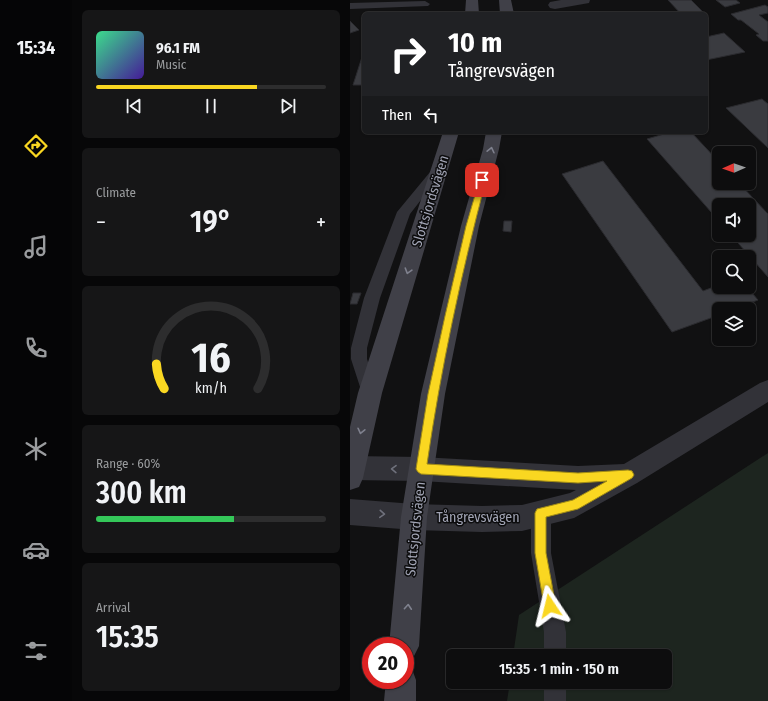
<!DOCTYPE html>
<meta charset="utf-8">
<style>
body{margin:0;font-family:"Fira Sans Condensed",sans-serif;background:#161617;color:#f1f3f6;height:100vh;display:flex;flex-direction:column;font-size:15px;white-space:nowrap}
*{box-sizing:border-box;margin:0}
p{font-size:13px;color:#9a9c9e}
.icon{flex:none;width:22px;height:22px;fill:none;stroke:currentColor;stroke-width:2;stroke-linecap:round;stroke-linejoin:round}
.map{position:relative;flex:1;overflow:hidden}
.panel{display:flex;flex-direction:column;gap:10px;padding:10px;background:#070708;width:278px}
.panel>*{flex:none}
.hud{position:absolute;left:12px;top:12px;width:346px;height:122px;border-radius:6px;box-shadow:0 1px 3px #0004,0 0 0 1px #2d2d2e;background:#202124;color:#fff;overflow:hidden}
.needle{width:26px;rotate:268deg}
.tools{position:absolute;left:362px;top:146px;display:grid;gap:8px}
.tools a{display:grid;place-items:center;width:44px;height:44px;border-radius:6px;background:#0d0d0e;box-shadow:0 1px 3px #0004,0 0 0 1px #2d2d2e;font-size:20px}
.speed{position:absolute;left:12px;top:637px;display:flex;gap:8px;font-size:20px;font-weight:700;text-align:center}
.speed>*{display:grid;place-content:center;width:52px;height:52px;border-radius:50%;background:#0d0d0e;box-shadow:0 1px 3px #0004,0 0 0 1px #2d2d2e;line-height:1}
.speed .limit{border:6px solid #d22;background:#fff;color:#111}
.pin{position:absolute;display:grid;place-items:center;width:34px;height:34px;color:#fff;margin:-17px;border-radius:8px;box-shadow:0 2px 6px #0006}
.me{position:absolute;width:44px;margin:-22px;rotate:350deg;stroke-linejoin:round;filter:drop-shadow(0 0 3px #0008)}
.turn{display:flex;align-items:center;gap:14px;height:84px;padding:0 20px;font-size:18px}
.turn .icon{width:52px;height:52px;stroke-width:2.5}
.turn b{display:block;font-size:28px;line-height:34px}
.then{display:flex;align-items:center;height:38px;padding:0 20px;background:#0003;gap:8px;font-size:15px}
.big{font-size:30px;font-weight:600;line-height:1.1}
.panel .tile{flex:1;display:flex;flex-direction:column;justify-content:center;gap:6px;min-width:0;padding:0 14px;border-radius:6px;background:#161617}
.panel .dial{align-items:center;gap:0}
.dial svg{height:104px;overflow:visible;fill:none;stroke:#2d2d2e;stroke-width:7;stroke-linecap:round;text-anchor:middle}
.dial text{fill:#f1f3f6;stroke:none}
.song{display:flex;align-items:center;gap:12px}
.cover{width:48px;height:48px;border-radius:6px;background:linear-gradient(135deg,hsl(150 70% 55%),hsl(260 70% 35%))}
.played{height:4px;border-radius:2px;background:linear-gradient(90deg,#fad721 70%,#2d2d2e 70%)}
.keys{display:flex;justify-content:space-around;direction:ltr}
.heat{display:flex;justify-content:space-between;align-items:center;font-size:22px;direction:ltr}
.charge{height:6px;border-radius:3px;background:linear-gradient(90deg,#34c759 60%,#2d2d2e 0)}
.trip{position:absolute;left:96px;top:649px;width:226px;height:40px;border-radius:6px;background:#0d0d0e;box-shadow:0 1px 3px #0004,0 0 0 1px #2d2d2e;font-weight:600;line-height:40px;text-align:center}
main{display:flex;flex:1;min-height:0}
.menu{display:flex;flex-direction:column;width:72px;justify-content:space-around;align-items:center;background:#050506;color:#9a9c9e}
.menu .icon{width:28px;height:28px}
.menu .current{color:#fad721}
.menu b{font-size:18px;color:#f1f3f6}
.map>svg:first-child{display:block}
</style>
<main>
<nav class="menu">
<b>15:34</b>
<svg class="icon current" aria-label="directions" viewBox="0 0 24 24"><path d="M12 3l9 9-9 9-9-9zM9 14v-3h6M13 9l2 2-2 2"/></svg>
<svg class="icon" aria-label="music" viewBox="0 0 24 24"><path d="M9 18V5l10-2v13"/><circle cx="6" cy="18" r="3"/><circle cx="16" cy="16" r="3"/></svg>
<svg class="icon" aria-label="phone" viewBox="0 0 24 24"><path d="M5 4h4l2 5-3 2q2 4 5 5l2-3 5 2v4C11 20 4 13 5 4z"/></svg>
<svg class="icon" aria-label="climate" viewBox="0 0 24 24"><path d="M12 3v18M4 7l16 10M4 17L20 7"/></svg>
<svg class="icon" aria-label="car" viewBox="0 0 24 24"><path d="M5 17H2v-5l4-1 3-4h7l3 4 3 1v5h-3M9 17h6M6 11h13"/><circle cx="7" cy="17" r="2"/><circle cx="17" cy="17" r="2"/></svg>
<svg class="icon" aria-label="filters" viewBox="0 0 24 24"><path d="M4 7h16M4 17h16"/><circle cx="9" cy="7" r="2"/><circle cx="15" cy="17" r="2"/></svg>
</nav>
<section class="panel">
<div class="tile">
<div class="song"><i class="cover"></i><div><b>96.1 FM</b><p>Music</p></div></div>
<div class="played"></div>
<div class="keys"><svg class="icon" aria-label="previous" viewBox="0 0 24 24"><path d="M18 5L8 12l10 7zM5 5v14"/></svg><svg class="icon" aria-label="pause" viewBox="0 0 24 24"><path d="M8 5v14M16 5v14"/></svg><svg class="icon" aria-label="next" viewBox="0 0 24 24"><path d="M6 5l10 7-10 7zM19 5v14"/></svg></div>
</div>
<div class="tile"><p>Climate</p>
<div class="heat"><a>−</a><b class="big">19°</b><a>+</a></div>
</div>
<div class="tile dial"><svg viewBox="0 0 100 80">
<path d="M14 69A42 42 0 1 1 86 69"/>
<path d="M14 69A42 42 0 0 1 8 50" stroke="#fad721"/>
<text x="50" y="56" font-size="32" font-weight="700">16</text>
<text x="50" y="72" font-size="11">km/h</text>
</svg></div>
<div class="tile"><p>Range · 60%</p><b class="big">300 km</b><div class="charge"></div></div>
<div class="tile"><p>Arrival</p><b class="big">15:35</b></div>
</section>
<div class="map">
<svg width="418" height="701" viewBox="0 0 418 701">
<rect width="100%" height="100%" fill="#111112"/>
<path fill="#1d251f" d="M 418,453 L 418,701 L 157,701 L 160,682 L 315,682 L 315,656 L 163,656 L 169,615 Z"/>
<path fill="#3a3b40" stroke="#2b2b2f" d="M 318,0 L 341,0 L 355,14 L 331,14 Z
M 366,0 L 386,0 L 390,3 L 375,7 Z
M 415,5 L 418,7 L 418,13 L 409,15 L 418,22 L 418,41 L 413,41 L 406,35 L 409,34 L 391,20 L 388,20 L 381,14 Z
M 22,13 L 66,13 L 66,14 Z
M 0,21 L 9,30 L 0,33 Z
M 374,33 L 395,52 L 356,60 L 356,37 Z
M 13,54 L 14,85 L 3,85 Z
M 412,99 L 418,104 L 418,148 L 376,108 Z
M 321,132 L 341,132 L 369,162 L 369,183 L 389,183 L 418,214 L 418,277 L 381,235 L 399,235 L 399,205 L 369,205 L 369,221 L 297,139 Z
M 253,161 L 353,291 L 369,285 L 369,287 L 397,287 L 408,300 L 384,309 L 369,309 L 369,315 L 322,332 L 212,174 Z
M 154,221 L 162,221 L 161,232 L 153,231 Z
M 3,293 L 11,293 L 7,304 L 0,304 Z"/>
<g fill="none" stroke-linecap="round" stroke-linejoin="round">
<path fill="#323238" fill-rule="evenodd" d="M 75,1 L 80,4 L 78,6 L 0,9 L 0,3 Z
M 89,165 L 93,166 L 95,169 L 60,214 L 30,298 L 17,348 L 17,359 L 28,393 L 26,398 L 20,400 L 14,398 L 12,393 L 1,359 L 1,348 L 14,298 L 47,212 L 85,166 Z
M 191,504 L 198,506 L 201,513 L 201,553 L 216,632 L 216,656 L 194,656 L 194,632 L 181,553 L 181,513 L 184,506 Z
M 194,682 L 216,682 L 216,701 L 194,701 Z"/>
<path fill="#323238" fill-rule="evenodd" d="M 211,0 L 240,0 L 239,3 L 205,9 L 200,8 L 198,5 L 200,2 Z
M 418,380 L 418,402 L 287,483 L 224,518 L 172,531 L 132,532 L 64,530 L 0,525 L 0,499 L 64,504 L 132,506 L 172,505 L 220,493 L 226,490 L 71,481 L 0,480 L 0,456 L 71,457 L 228,466 L 274,464 L 410,383 Z"/>
<path fill="#404048" fill-rule="evenodd" d="M 116,0 L 128,0 L 129,14 L 115,14 Z
M 149,0 L 161,0 L 164,14 L 150,14 Z
M 93,132 L 109,132 L 32,393 L 13,478 L 9,487 L 0,490 L 0,427 L 8,393 Z
M 136,132 L 152,132 L 149,149 L 129,226 L 95,394 L 77,517 L 69,646 L 64,656 L 55,660 L 55,646 L 39,646 L 51,517 L 71,394 L 111,226 L 133,149 Z
M 55,666 L 62,669 L 66,680 L 66,701 L 34,701 L 36,680 L 55,680 Z"/>
</g>
<defs><path id="oneway-chevron" d="M-2-3.5L2.5 0L-2 3.5" fill="none" stroke-width="1.6" stroke-linecap="round" stroke-linejoin="round"/></defs>
<g stroke="#7f818e">
<use href="#oneway-chevron" transform="translate(141 150) rotate(-77)"/>
<use href="#oneway-chevron" transform="translate(58 271) rotate(107)"/>
<use href="#oneway-chevron" transform="translate(11 431) rotate(103)"/>
<use href="#oneway-chevron" transform="translate(58 607) rotate(-86)"/>
</g>
<g stroke="#6f717c">
<use href="#oneway-chevron" transform="translate(44 469) rotate(-179)"/>
<use href="#oneway-chevron" transform="translate(32 514) rotate(4)"/>
</g>
<path fill="#fad721" stroke="#a28c15" d="M 130,178 L 132,178 L 136,180 C 111,274 91,368 77,464 L 228,473 L 278,470 L 282,471 L 284,475 L 282,478 L 228,509 L 196,517 L 196,553 L 206,606 L 204,610 L 200,612 L 196,610 L 194,606 L 185,553 L 185,513 L 187,509 L 223,500 L 257,481 L 228,483 L 71,474 L 68,472 L 66,469 L 78,394 L 95,316 L 116,226 Z"/>
<g text-anchor="middle" stroke-width="3" stroke-linejoin="round" paint-order="stroke">
<g font-size="14" fill="#a1a4b4" stroke="#0c0c0d">
<text transform="translate(80 201) rotate(-73)" y="5">Slottsjordsvägen</text>
<text x="128" y="522">Tångrevsvägen</text>
<text transform="translate(65 529) rotate(-84)" y="5">Slottsjordsvägen</text>
</g>
</g>
</svg>
<div class="tools">
<a><svg class="needle" viewBox="-14 -14 28 28"><path d="M0-13l5 13h-10z" fill="#e53935"/><path d="M0 13l5-13h-10z" fill="#9a9c9e"/></svg></a>
<a><svg class="icon" aria-label="sound" viewBox="0 0 24 24"><path d="M4 9h4l5-4v14l-5-4H4zM17 9q2 3 0 6"/></svg></a>
<a><svg class="icon" aria-label="search" viewBox="0 0 24 24"><circle cx="10" cy="10" r="6"/><path d="M15 15l6 6"/></svg></a>
<a><svg class="icon" aria-label="layers" viewBox="0 0 24 24"><path d="M12 4l9 5-9 5-9-5zM3 14l9 5 9-5"/></svg></a>
</div>
<div class="speed"><div class="limit">20</div></div>
<div class="pin" style="left:132px;top:180px;background:#d93025"><svg class="icon" aria-label="arrive" viewBox="0 0 24 24"><path d="M6 21V4h12l-3 4 3 4H6"/></svg></div>
<svg class="me" style="left:200px;top:606px" viewBox="-20 -20 40 40"><path d="M0-17L14 15 0 8-14 15z" fill="#fad721" stroke="#fff" stroke-width="4"/></svg>
<div class="trip">15:35 · 1 min · 150 m</div>
<div class="hud">
<div class="turn"><svg class="icon" aria-label="right" viewBox="0 0 24 24"><path d="M7 20v-9h11M14 6l5 5-5 5"/></svg><div><b>10 m</b>Tångrevsvägen</div></div>
<div class="then">Then<svg class="icon" aria-label="left" viewBox="0 0 24 24"><path d="M17 20v-9H6M10 6l-5 5 5 5"/></svg></div>
</div>
</div>
</main>
